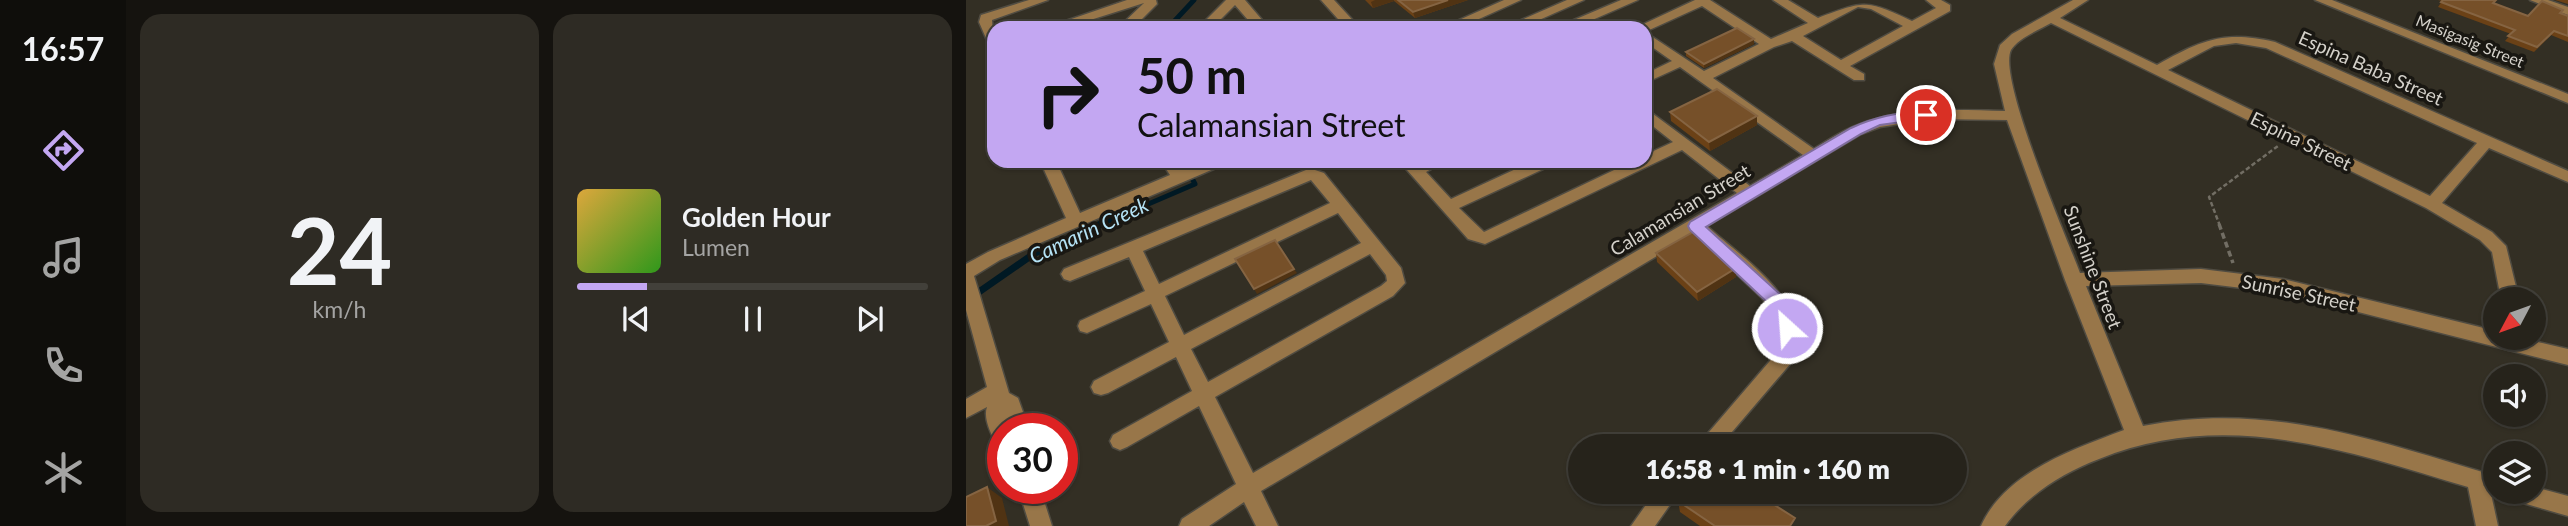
<!DOCTYPE html>
<meta charset="utf-8">
<style>
body{margin:0;font-family:Lato,sans-serif;background:#2e2b24;color:#f1f3f6;height:100vh;display:flex;flex-direction:column;font-size:26px;white-space:nowrap}
*{box-sizing:border-box;margin:0}
p{font-size:23px;color:#a4a4a3}
.icon{flex:none;width:38px;height:38px;fill:none;stroke:currentColor;stroke-width:2;stroke-linecap:round;stroke-linejoin:round}
.map{position:relative;flex:1;overflow:hidden}
.details{display:flex;flex-direction:column;gap:14px;padding:14px;background:#15130f;width:840px}
.details>*{flex:none}
.hud{position:absolute;left:21px;top:21px;width:665px;height:147px;border-radius:21px;box-shadow:0 2px 5px #0004,0 0 0 2px #42403a;background:#c3a7f2;color:#111;overflow:hidden}
.needle{width:46px;rotate:229deg}
.buttons{position:absolute;left:1517px;top:287px;display:grid;gap:14px}
.buttons a{display:grid;place-items:center;width:63px;height:63px;border-radius:50%;background:#26231b;box-shadow:0 2px 5px #0004,0 0 0 2px #42403a;font-size:35px}
.speed{position:absolute;left:21px;top:413px;display:flex;gap:14px;font-size:35px;font-weight:700;text-align:center}
.speed>*{display:grid;place-content:center;width:91px;height:91px;border-radius:50%;background:#26231b;box-shadow:0 2px 5px #0004,0 0 0 2px #42403a;line-height:1}
.speed .limit{border:10px solid #d22;background:#fff;color:#111}
.pin{position:absolute;display:grid;place-items:center;width:60px;height:60px;color:#fff;margin:-30px;border:4px solid #fff;border-radius:50%;box-shadow:0 2px 7px #0007}
.me{position:absolute;width:77px;margin:-38px;rotate:334deg;stroke-linejoin:round;filter:drop-shadow(0 0 5px #0008)}
.turn{display:flex;align-items:center;gap:24px;height:147px;padding:0 35px;font-size:32px}
.turn .icon{width:91px;height:91px;stroke-width:2.5}
.turn b{display:block;font-size:49px;line-height:60px}
.details .card{flex:1;display:flex;flex-direction:column;justify-content:center;gap:10px;min-width:0;padding:0 24px;border-radius:21px;background:#2e2b24}
.details .dial{align-items:center;gap:0}
.dial b{font-size:91px;line-height:1}
.song{display:flex;align-items:center;gap:21px}
.cover{width:84px;height:84px;border-radius:10px;background:linear-gradient(135deg,hsl(40 70% 55%),hsl(110 70% 35%))}
.played{height:7px;border-radius:4px;background:linear-gradient(90deg,#c3a7f2 20%,#42403a 20%)}
.keys{display:flex;justify-content:space-around;direction:ltr}
.details .tiles{flex:1;display:grid;gap:14px;grid-template-columns:repeat(2,1fr)}
.trip{position:absolute;left:602px;top:434px;width:399px;height:70px;border-radius:35px;background:#26231b;box-shadow:0 2px 5px #0004,0 0 0 2px #42403a;font-weight:800;line-height:70px;text-align:center}
main{display:flex;flex:1;min-height:0}
.tab-bar{display:flex;flex-direction:column;width:126px;justify-content:space-around;align-items:center;background:#0f0e0b;color:#a4a4a3}
.tab-bar .icon{width:49px;height:49px}
.tab-bar .on{color:#c3a7f2}
.tab-bar b{font-size:32px;color:#f1f3f6}
.map>svg:first-child{display:block}
</style>
<main>
<nav class="tab-bar">
<b>16:57</b>
<svg class="icon on" aria-label="directions" viewBox="0 0 24 24"><path d="M12 3l9 9-9 9-9-9zM9 14v-3h6M13 9l2 2-2 2"/></svg>
<svg class="icon" aria-label="music" viewBox="0 0 24 24"><path d="M9 18V5l10-2v13"/><circle cx="6" cy="18" r="3"/><circle cx="16" cy="16" r="3"/></svg>
<svg class="icon" aria-label="phone" viewBox="0 0 24 24"><path d="M5 4h4l2 5-3 2q2 4 5 5l2-3 5 2v4C11 20 4 13 5 4z"/></svg>
<svg class="icon" aria-label="climate" viewBox="0 0 24 24"><path d="M12 3v18M4 7l16 10M4 17L20 7"/></svg>
</nav>
<section class="details">
<div class="tiles">
<div class="card dial"><b>24</b><p>km/h</p></div>
<div class="card">
<div class="song"><i class="cover"></i><div><b>Golden Hour</b><p>Lumen</p></div></div>
<div class="played"></div>
<div class="keys"><svg class="icon" aria-label="previous" viewBox="0 0 24 24"><path d="M18 5L8 12l10 7zM5 5v14"/></svg><svg class="icon" aria-label="pause" viewBox="0 0 24 24"><path d="M8 5v14M16 5v14"/></svg><svg class="icon" aria-label="next" viewBox="0 0 24 24"><path d="M6 5l10 7-10 7zM19 5v14"/></svg></div>
</div>
</div>
</section>
<div class="map">
<svg width="1602" height="526" viewBox="0 0 1602 526">
<rect width="100%" height="100%" fill="#332f24"/>
<g fill="none" stroke-linecap="round" stroke-linejoin="round">
<path stroke="#001924" stroke-width="5" d="M 202,28 L 228,0
M 131,226 L 229,184 L 217,161"/>
<path stroke="#001924" stroke-width="7" d="M 0,301 L 69,253 L 135,224"/>
<defs>
<path id="minor" d="M 63,0 L 82,0 L 26,20 L 28,46 L 23,45 L 13,22 L 15,15 Z
M 161,0 L 190,0 L 191,4 L 167,28 L 152,28 L 178,3 L 99,28 L 79,28 Z
M 260,0 L 279,0 L 303,28 L 289,28 L 269,5 L 246,28 L 232,28 Z
M 355,0 L 368,0 L 394,28 L 380,28 Z
M 538,0 L 555,0 L 493,28 L 475,28 Z
M 601,0 L 618,0 L 555,28 L 537,28 Z
M 655,0 L 672,0 L 608,28 L 589,28 Z
M 729,0 L 744,0 L 805,39 L 842,23 L 807,0 L 822,0 L 852,18 C 900,0 900,0 946,21 L 970,8 L 960,0 L 975,0 L 984,5 L 984,11 L 884,66 L 898,74 L 898,80 L 888,80 L 826,41 L 808,47 L 747,78 L 848,149 C 861,141 873,133 887,127 C 935,106 988,110 1039,111 L 1028,64 L 1034,45 L 1046,34 L 1107,0 L 1122,0 L 1094,18 L 1191,65 C 1235,40 1258,30 1309,42 L 1602,171 L 1602,182 L 1523,148 L 1476,203 L 1526,232 L 1540,246 L 1553,299 L 1535,299 L 1526,252 L 1514,240 L 1460,208 L 1085,23 C 1073,30 1052,38 1045,50 C 1031,78 1101,238 1114,273 L 1235,269 L 1317,279 L 1530,331 L 1530,338 L 1555,338 L 1602,349 L 1602,365 L 1317,293 L 1235,283 L 1120,286 L 1177,426 C 1302,401 1411,441 1530,476 L 1530,492 L 1538,492 L 1530,496 L 1525,494 L 1532,526 L 1510,526 L 1502,487 C 1379,450 1259,408 1133,459 C 1097,473 1062,494 1039,526 L 1015,526 C 1039,472 1108,449 1158,430 L 1099,280 L 1041,120 L 967,119 L 914,127 L 895,134 L 741,226 C 776,258 854,307 825,363 L 754,446 L 731,446 L 809,355 L 812,337 L 809,316 L 796,298 L 728,234 L 295,491 L 312,526 L 290,526 L 278,502 L 243,526 L 213,526 L 216,519 L 270,484 L 233,406 L 161,447 L 154,450 L 147,447 L 144,441 L 147,435 L 226,391 L 210,357 L 142,393 L 135,395 L 128,393 L 125,387 L 128,381 L 203,342 L 185,304 L 121,333 L 114,331 L 112,326 L 114,321 L 179,291 L 163,257 L 104,281 L 98,279 L 95,274 L 98,269 L 340,170 L 346,169 L 358,173 L 435,268 L 439,283 L 427,296 L 249,397 L 287,473 L 771,193 L 716,150 L 519,244 L 502,239 L 433,161 L 450,161 L 452,164 L 479,161 L 460,172 L 485,199 L 567,161 L 588,161 L 586,165 L 493,208 L 518,232 L 667,161 L 679,161 L 679,155 L 707,142 L 679,120 L 679,108 L 784,186 L 837,155 L 714,67 L 679,83 L 679,74 L 706,61 L 679,42 L 679,32 L 738,71 L 793,44 L 736,6 L 681,31 L 679,28 L 669,28 ZM 892,7 L 905,9 L 937,26 L 875,60 L 837,36 ZM 1270,43 L 1300,48 L 1511,143 L 1464,196 L 1202,70 L 1248,46 ZM 345,180 L 364,203 L 193,284 L 177,251 ZM 372,213 L 395,243 L 218,335 L 199,296 ZM 404,254 L 420,275 L 421,281 L 415,286 L 242,382 L 225,349 Z
M 1349,0 L 1366,0 L 1602,94 L 1602,103 Z
M 1564,0 L 1582,0 L 1602,7 L 1602,15 Z
M 74,161 L 90,161 L 114,213 L 204,175 L 195,161 L 211,161 L 216,170 L 237,161 L 259,161 L 257,165 L 34,260 L 8,276 L 43,393 L 52,398 L 63,429 L 37,429 L 37,446 L 30,443 C 25,434 17,418 21,407 L 0,418 L 0,399 L 21,387 L 0,310 L 0,264 L 22,252 L 100,218 Z
M 1568,487 L 1602,496 L 1602,516 L 1543,499 L 1540,492 L 1568,492 Z
M 52,488 L 74,488 L 86,526 L 64,526 Z
M 689,492 L 713,492 L 689,526 L 665,526 Z"/>
</defs>
<use href="#minor" stroke="#504c42" stroke-width="3"/>
<path stroke="#726e64" stroke-width="2.5" stroke-dasharray="4.5 2.5" stroke-linecap="butt" d="M 1254,226 L 1243,197 L 1312,146"/>
<path stroke="#726e64" stroke-width="3.5" stroke-dasharray="6 3.5" stroke-linecap="butt" d="M 1253,224 L 1267,263"/>
<use href="#minor" fill="#987649" fill-rule="evenodd"/>
</g>
<path fill="#6b4116" d="M 399,0 L 502,0 L 449,18 L 428,1 L 407,8 Z
M 1472,0 L 1531,0 L 1528,3 L 1562,16 L 1594,13 L 1602,16 L 1602,42 L 1585,35 L 1568,52 L 1539,41 L 1545,34 L 1472,7 L 1476,1 Z
M 1589,0 L 1602,0 L 1602,4 Z
M 788,44 L 738,68 L 720,56 L 720,52 Z
M 704,112 L 791,125 L 744,151 L 705,121 Z
M 690,253 L 770,277 L 732,301 L 691,262 Z
M 712,501 L 824,526 L 734,526 L 714,512 Z"/>
<path fill="#503313" d="M 409,0 L 428,0 L 428,1 L 407,8 L 405,2 Z
M 482,0 L 502,0 L 449,18 L 447,12 Z
M 788,39 L 788,44 L 738,68 L 738,64 Z
M 791,116 L 791,125 L 744,151 L 743,142 Z
M 770,268 L 770,277 L 732,301 L 731,292 Z
M 328,269 L 331,273 L 291,294 L 288,289 Z
M 21,487 L 36,498 L 43,526 L 20,526 Z"/>
<path fill="#765029" stroke="#856442" stroke-width="2" d="M 432,0 L 482,0 L 447,12 Z
M 1477,0 L 1530,0 L 1527,3 L 1562,16 L 1576,1 L 1597,10 L 1594,13 L 1602,16 L 1602,36 L 1588,31 L 1571,47 L 1542,36 L 1549,30 L 1475,2 Z
M 771,28 L 788,39 L 738,64 L 720,52 Z
M 751,89 L 791,116 L 743,142 L 704,112 Z
M 729,231 L 770,268 L 731,292 L 690,253 Z
M 309,240 L 328,269 L 288,289 L 269,259 Z
M 21,487 L 30,521 L 20,526 L 0,526 L 0,497 Z
M 720,492 L 788,492 L 829,518 L 824,526 L 749,526 L 712,501 Z"/>
<path fill="#c3a7f2" stroke="#7f6d9d" stroke-width="2" d="M 960,111 L 965,112 L 965,118 L 914,125 L 895,134 L 740,227 L 815,295 L 829,328 L 827,332 L 815,332 L 802,303 L 724,230 L 722,226 L 724,222 L 885,128 C 910,116 933,112 960,111 Z"/>
<g text-anchor="middle" stroke-width="7" stroke-linejoin="round" paint-order="stroke">
<g font-size="16" fill="#d4d1ca" stroke="#191712">
<text transform="translate(1504 41) rotate(22)" y="6">Masigasig Street</text>
</g>
<g font-size="19" fill="#d4d1ca" stroke="#191712">
<text transform="translate(1405 68) rotate(24)" y="7">Espina Baba Street</text>
<text transform="translate(1335 141) rotate(26)" y="7">Espina Street</text>
<text transform="translate(714 210) rotate(-31)" y="7">Calamansian Street</text>
<text transform="translate(1127 267) rotate(69)" y="7">Sunshine Street</text>
<text transform="translate(1333 293) rotate(12)" y="7">Sunrise Street</text>
</g>
<g font-size="21" font-style="italic" fill="#b4e2f5" stroke="#191712">
<text transform="translate(123 231) rotate(-25)" y="7">Camarin Creek</text>
</g>
</g>
</svg>
<div class="buttons">
<a><svg class="needle" viewBox="-14 -14 28 28"><path d="M0-13l5 13h-10z" fill="#e53935"/><path d="M0 13l5-13h-10z" fill="#a4a4a3"/></svg></a>
<a><svg class="icon" aria-label="sound" viewBox="0 0 24 24"><path d="M4 9h4l5-4v14l-5-4H4zM17 9q2 3 0 6"/></svg></a>
<a><svg class="icon" aria-label="layers" viewBox="0 0 24 24"><path d="M12 4l9 5-9 5-9-5zM3 14l9 5 9-5"/></svg></a>
</div>
<div class="speed"><div class="limit">30</div></div>
<div class="pin" style="left:960px;top:115px;background:#d93025"><svg class="icon" aria-label="arrive" viewBox="0 0 24 24"><path d="M6 21V4h12l-3 4 3 4H6"/></svg></div>
<svg class="me" style="left:821px;top:328px" viewBox="-20 -20 40 40"><circle r="17" fill="#c3a7f2" stroke="#fff" stroke-width="3"/><path d="M0-11L8 9 0 5-8 9z" fill="#fff"/></svg>
<div class="trip">16:58 · 1 min · 160 m</div>
<div class="hud">
<div class="turn"><svg class="icon" aria-label="right" viewBox="0 0 24 24"><path d="M7 20v-9h11M14 6l5 5-5 5"/></svg><div><b>50 m</b>Calamansian Street</div></div>
</div>
</div>
</main>
